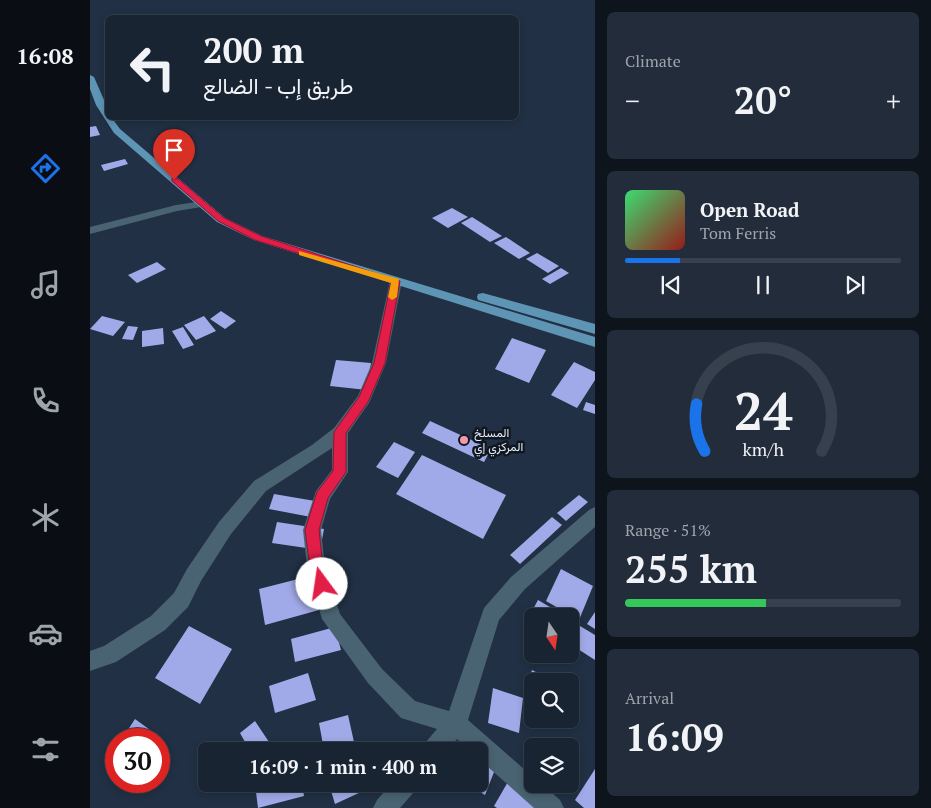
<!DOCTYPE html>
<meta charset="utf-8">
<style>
body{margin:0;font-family:"PT Serif",Vazirmatn,serif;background:#222c3b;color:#f1f3f6;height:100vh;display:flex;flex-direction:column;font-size:19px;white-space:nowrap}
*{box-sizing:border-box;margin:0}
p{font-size:16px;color:#9fa4ac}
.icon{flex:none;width:28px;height:28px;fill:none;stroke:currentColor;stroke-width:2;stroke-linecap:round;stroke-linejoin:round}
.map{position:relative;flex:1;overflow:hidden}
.side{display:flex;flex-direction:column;gap:12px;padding:12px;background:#0e141c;width:336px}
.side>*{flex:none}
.banner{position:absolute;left:15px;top:15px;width:414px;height:105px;border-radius:8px;box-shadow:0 2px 8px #0003,0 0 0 1px #37414e;background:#192433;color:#f1f3f6;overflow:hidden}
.needle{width:32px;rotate:167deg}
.fabs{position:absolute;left:434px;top:608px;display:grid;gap:10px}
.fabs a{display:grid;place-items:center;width:55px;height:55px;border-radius:8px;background:#192433;box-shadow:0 2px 8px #0003,0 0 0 1px #37414e;font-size:25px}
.speed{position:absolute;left:15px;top:728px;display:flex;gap:10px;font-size:25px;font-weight:700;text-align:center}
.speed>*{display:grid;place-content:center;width:65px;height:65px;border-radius:50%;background:#192433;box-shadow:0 2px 8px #0003,0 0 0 1px #37414e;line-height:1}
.speed .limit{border:8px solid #d22;background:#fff;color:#111}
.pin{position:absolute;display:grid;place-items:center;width:42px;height:42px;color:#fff;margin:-51px -21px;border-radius:50% 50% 50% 0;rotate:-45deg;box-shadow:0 0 5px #0007}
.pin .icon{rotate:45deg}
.me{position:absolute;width:55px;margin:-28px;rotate:346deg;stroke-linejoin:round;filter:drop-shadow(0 0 4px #0008)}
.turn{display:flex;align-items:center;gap:18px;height:105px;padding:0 15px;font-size:22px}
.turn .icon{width:65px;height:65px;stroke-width:2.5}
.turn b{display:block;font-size:35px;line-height:42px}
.big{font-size:38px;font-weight:700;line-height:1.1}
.side .tile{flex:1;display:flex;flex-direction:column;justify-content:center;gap:8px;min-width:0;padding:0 18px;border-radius:8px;background:#222c3b}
.side .dial{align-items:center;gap:0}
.dial svg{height:130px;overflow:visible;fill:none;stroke:#37414e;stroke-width:7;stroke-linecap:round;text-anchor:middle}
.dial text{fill:#f1f3f6;stroke:none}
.song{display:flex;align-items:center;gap:15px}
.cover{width:60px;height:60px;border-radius:8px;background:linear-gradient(135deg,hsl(140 70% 55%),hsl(0 70% 35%))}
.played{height:5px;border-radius:2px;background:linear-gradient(90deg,#1a73e8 20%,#37414e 20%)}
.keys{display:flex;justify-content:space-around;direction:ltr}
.heat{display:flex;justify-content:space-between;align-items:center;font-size:28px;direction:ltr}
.charge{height:8px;border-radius:4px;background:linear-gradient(90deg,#34c759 51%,#37414e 0)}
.trip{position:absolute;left:108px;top:742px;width:290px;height:50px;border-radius:8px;background:#192433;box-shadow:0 2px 8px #0003,0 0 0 1px #37414e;font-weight:700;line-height:50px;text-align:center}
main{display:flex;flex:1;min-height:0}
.tabs{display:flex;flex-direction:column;width:90px;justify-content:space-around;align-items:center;background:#0a0e14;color:#9fa4ac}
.tabs .icon{width:35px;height:35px}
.tabs .on{color:#1a73e8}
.tabs b{font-size:22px;color:#f1f3f6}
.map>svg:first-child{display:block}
</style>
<main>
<nav class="tabs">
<b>16:08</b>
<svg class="icon on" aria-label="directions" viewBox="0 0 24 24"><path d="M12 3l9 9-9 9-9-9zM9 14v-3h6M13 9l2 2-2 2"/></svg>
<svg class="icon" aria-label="music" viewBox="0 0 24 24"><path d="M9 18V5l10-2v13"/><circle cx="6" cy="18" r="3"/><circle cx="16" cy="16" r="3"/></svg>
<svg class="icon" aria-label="phone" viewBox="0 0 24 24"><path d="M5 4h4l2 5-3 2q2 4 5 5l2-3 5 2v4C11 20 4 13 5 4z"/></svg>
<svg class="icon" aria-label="climate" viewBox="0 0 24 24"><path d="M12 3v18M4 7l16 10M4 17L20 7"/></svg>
<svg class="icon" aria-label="car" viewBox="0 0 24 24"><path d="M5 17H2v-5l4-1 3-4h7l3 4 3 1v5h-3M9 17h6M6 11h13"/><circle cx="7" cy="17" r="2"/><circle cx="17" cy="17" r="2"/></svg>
<svg class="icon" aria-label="filters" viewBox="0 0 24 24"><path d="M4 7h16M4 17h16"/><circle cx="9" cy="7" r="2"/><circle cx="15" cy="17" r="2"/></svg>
</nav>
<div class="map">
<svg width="505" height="808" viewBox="0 0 505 808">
<rect width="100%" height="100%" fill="#213044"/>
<path fill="#a1aae8" d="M 6,126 L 10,135 L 0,137 L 0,127 Z
M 35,159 L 38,164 L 14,171 L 11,165 Z
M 362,208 L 378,217 L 358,228 L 342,218 Z
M 382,217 L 412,236 L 400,242 L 371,223 Z
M 416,237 L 440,253 L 429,259 L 404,243 Z
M 447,253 L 469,266 L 458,273 L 436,259 Z
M 67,262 L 76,269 L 47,283 L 38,275 Z
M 471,268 L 479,273 L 460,284 L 452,279 Z
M 131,311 L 146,321 L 135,329 L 120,319 Z
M 12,316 L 35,322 L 23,336 L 0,329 Z
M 114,316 L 126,331 L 106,340 L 94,325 Z
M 38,326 L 48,327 L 43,340 L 32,339 Z
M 93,327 L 104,345 L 93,349 L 82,331 Z
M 73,328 L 74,344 L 52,347 L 52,331 Z
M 422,338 L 456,350 L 439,383 L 405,369 Z
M 246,360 L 281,363 L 277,390 L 240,386 Z
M 484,362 L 505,372 L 505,380 L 487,408 L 461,395 Z
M 496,402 L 505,405 L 505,414 L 493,410 Z
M 340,421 L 401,449 L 394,462 L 332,433 Z
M 304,442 L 325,452 L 308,478 L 286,467 Z
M 332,455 L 416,495 L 393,539 L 306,494 Z
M 184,494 L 225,501 L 221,517 L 179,509 Z
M 489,495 L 498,502 L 476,521 L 467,513 Z
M 462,517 L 472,525 L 430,564 L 420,555 Z
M 187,522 L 234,529 L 230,550 L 182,543 Z
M 471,569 L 503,586 L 489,620 L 456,601 Z
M 220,576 L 229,610 L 175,625 L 169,589 Z
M 448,600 L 470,613 L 468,616 L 442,616 L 442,634 L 433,628 Z
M 505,612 L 505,629 L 497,624 Z
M 480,620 L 505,635 L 505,660 L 480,644 Z
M 99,626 L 142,649 L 110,704 L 65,678 Z
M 245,627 L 251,650 L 205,662 L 201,639 Z
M 442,670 L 463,681 L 442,681 L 442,698 L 434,692 Z
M 218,673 L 226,700 L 185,713 L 179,686 Z
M 403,688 L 433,698 L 429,733 L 398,723 Z
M 258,715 L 264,742 L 234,750 L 229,723 Z
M 45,719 L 67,735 L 65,739 L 32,739 Z
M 165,721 L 185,751 L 160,751 L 150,733 Z
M 26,746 L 26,769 L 16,761 Z
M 389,756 L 406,767 L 395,795 L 377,784 L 389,784 Z
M 505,769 L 505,808 L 494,808 L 485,800 Z
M 419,780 L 451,808 L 407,808 L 404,806 Z
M 165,784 L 212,784 L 214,796 L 168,808 Z
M 239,784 L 283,784 L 284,786 L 245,804 Z"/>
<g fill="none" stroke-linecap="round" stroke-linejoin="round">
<path fill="#496372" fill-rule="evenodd" d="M 113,201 L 117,202 L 117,206 L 87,211 L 0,234 L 0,227 L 86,205 Z
M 306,277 L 312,281 L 296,363 L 279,403 L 258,433 L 258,472 L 240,499 L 231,530 L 235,567 L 250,614 L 292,669 L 325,701 L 359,711 L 394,608 L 421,577 L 499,510 L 505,507 L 505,527 L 435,589 L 409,620 L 378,720 L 442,776 L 442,784 L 452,784 L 470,800 L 474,808 L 444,808 L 389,759 L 389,751 L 380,751 L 367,739 L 357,751 L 332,751 L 335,743 L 347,729 L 311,718 L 278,683 L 232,619 L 217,567 L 213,530 L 226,491 L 242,470 L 242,448 L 176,491 L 141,534 L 111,581 L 98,607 L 75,630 L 26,662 L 0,671 L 0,651 L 14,646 L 61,616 L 84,593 L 97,569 L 129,522 L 164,481 L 222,445 L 244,428 L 268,396 L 282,363 L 300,281 Z
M 301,784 L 327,784 L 324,792 L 310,808 L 283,808 L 287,800 Z"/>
<path fill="#5e95b5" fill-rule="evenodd" d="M 0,75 L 4,77 L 18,109 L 18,118 L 22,118 L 30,129 L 135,218 L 172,236 L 505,337 L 505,347 L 164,240 L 127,222 L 24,133 L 6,105 L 0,89 Z
M 393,293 L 505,324 L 505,334 L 388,300 L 387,297 L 388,294 Z"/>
</g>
<path fill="#e11d48" stroke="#92132f" d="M 82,178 L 87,178 L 134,218 L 171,236 L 310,281 L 295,363 L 278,402 L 256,433 L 256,472 L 238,498 L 229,530 L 233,567 L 239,584 L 237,589 L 232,591 L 227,589 L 220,567 L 215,530 L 227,492 L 243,471 L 244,432 L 269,397 L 284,363 L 301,282 L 165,240 L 128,221 L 82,181 Z"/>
<path fill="#f59e0b" d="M 209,251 L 309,279 L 307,297 L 302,300 L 298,297 L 301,283 L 209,255 Z"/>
<circle fill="#f29aaf" stroke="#111720" stroke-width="2" cx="374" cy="440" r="5"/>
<g text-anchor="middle" stroke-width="5" stroke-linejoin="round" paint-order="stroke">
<g font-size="12" fill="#e2ebf9" stroke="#111720" text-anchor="start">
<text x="384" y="437">المسلخ<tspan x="384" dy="14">المركزي إي</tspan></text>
</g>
</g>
</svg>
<div class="fabs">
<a><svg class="needle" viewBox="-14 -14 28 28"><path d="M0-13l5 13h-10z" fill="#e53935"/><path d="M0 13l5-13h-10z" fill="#9fa4ac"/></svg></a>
<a><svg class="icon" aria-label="search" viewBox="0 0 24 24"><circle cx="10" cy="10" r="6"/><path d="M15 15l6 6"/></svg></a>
<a><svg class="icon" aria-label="layers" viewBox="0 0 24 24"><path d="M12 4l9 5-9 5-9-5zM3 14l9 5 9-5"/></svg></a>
</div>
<div class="speed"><div class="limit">30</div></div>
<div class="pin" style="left:84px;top:180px;background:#d93025"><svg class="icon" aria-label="arrive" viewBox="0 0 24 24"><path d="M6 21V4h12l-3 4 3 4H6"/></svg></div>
<svg class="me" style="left:232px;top:584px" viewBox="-20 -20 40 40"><circle r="19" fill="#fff"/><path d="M0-13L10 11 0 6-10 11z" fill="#e11d48"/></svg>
<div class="trip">16:09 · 1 min · 400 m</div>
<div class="banner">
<div class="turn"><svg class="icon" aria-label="left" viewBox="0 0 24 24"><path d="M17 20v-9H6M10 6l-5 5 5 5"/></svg><div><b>200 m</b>طريق إب - الضالع</div></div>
</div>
</div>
<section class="side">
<div class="tile"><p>Climate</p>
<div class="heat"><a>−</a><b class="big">20°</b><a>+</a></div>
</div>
<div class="tile">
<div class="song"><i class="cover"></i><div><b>Open Road</b><p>Tom Ferris</p></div></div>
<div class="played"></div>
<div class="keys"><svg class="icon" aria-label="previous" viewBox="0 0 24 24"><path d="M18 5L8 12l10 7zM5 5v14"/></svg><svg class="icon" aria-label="pause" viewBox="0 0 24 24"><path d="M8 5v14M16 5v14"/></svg><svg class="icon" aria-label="next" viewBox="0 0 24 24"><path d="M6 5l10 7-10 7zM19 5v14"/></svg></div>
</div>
<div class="tile dial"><svg viewBox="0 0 100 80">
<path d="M14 69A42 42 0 1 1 86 69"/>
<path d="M14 69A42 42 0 0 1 9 40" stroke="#1a73e8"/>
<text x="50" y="56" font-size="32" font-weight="700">24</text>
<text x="50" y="72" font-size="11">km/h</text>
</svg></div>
<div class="tile"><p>Range · 51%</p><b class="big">255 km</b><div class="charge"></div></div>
<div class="tile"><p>Arrival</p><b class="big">16:09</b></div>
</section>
</main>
